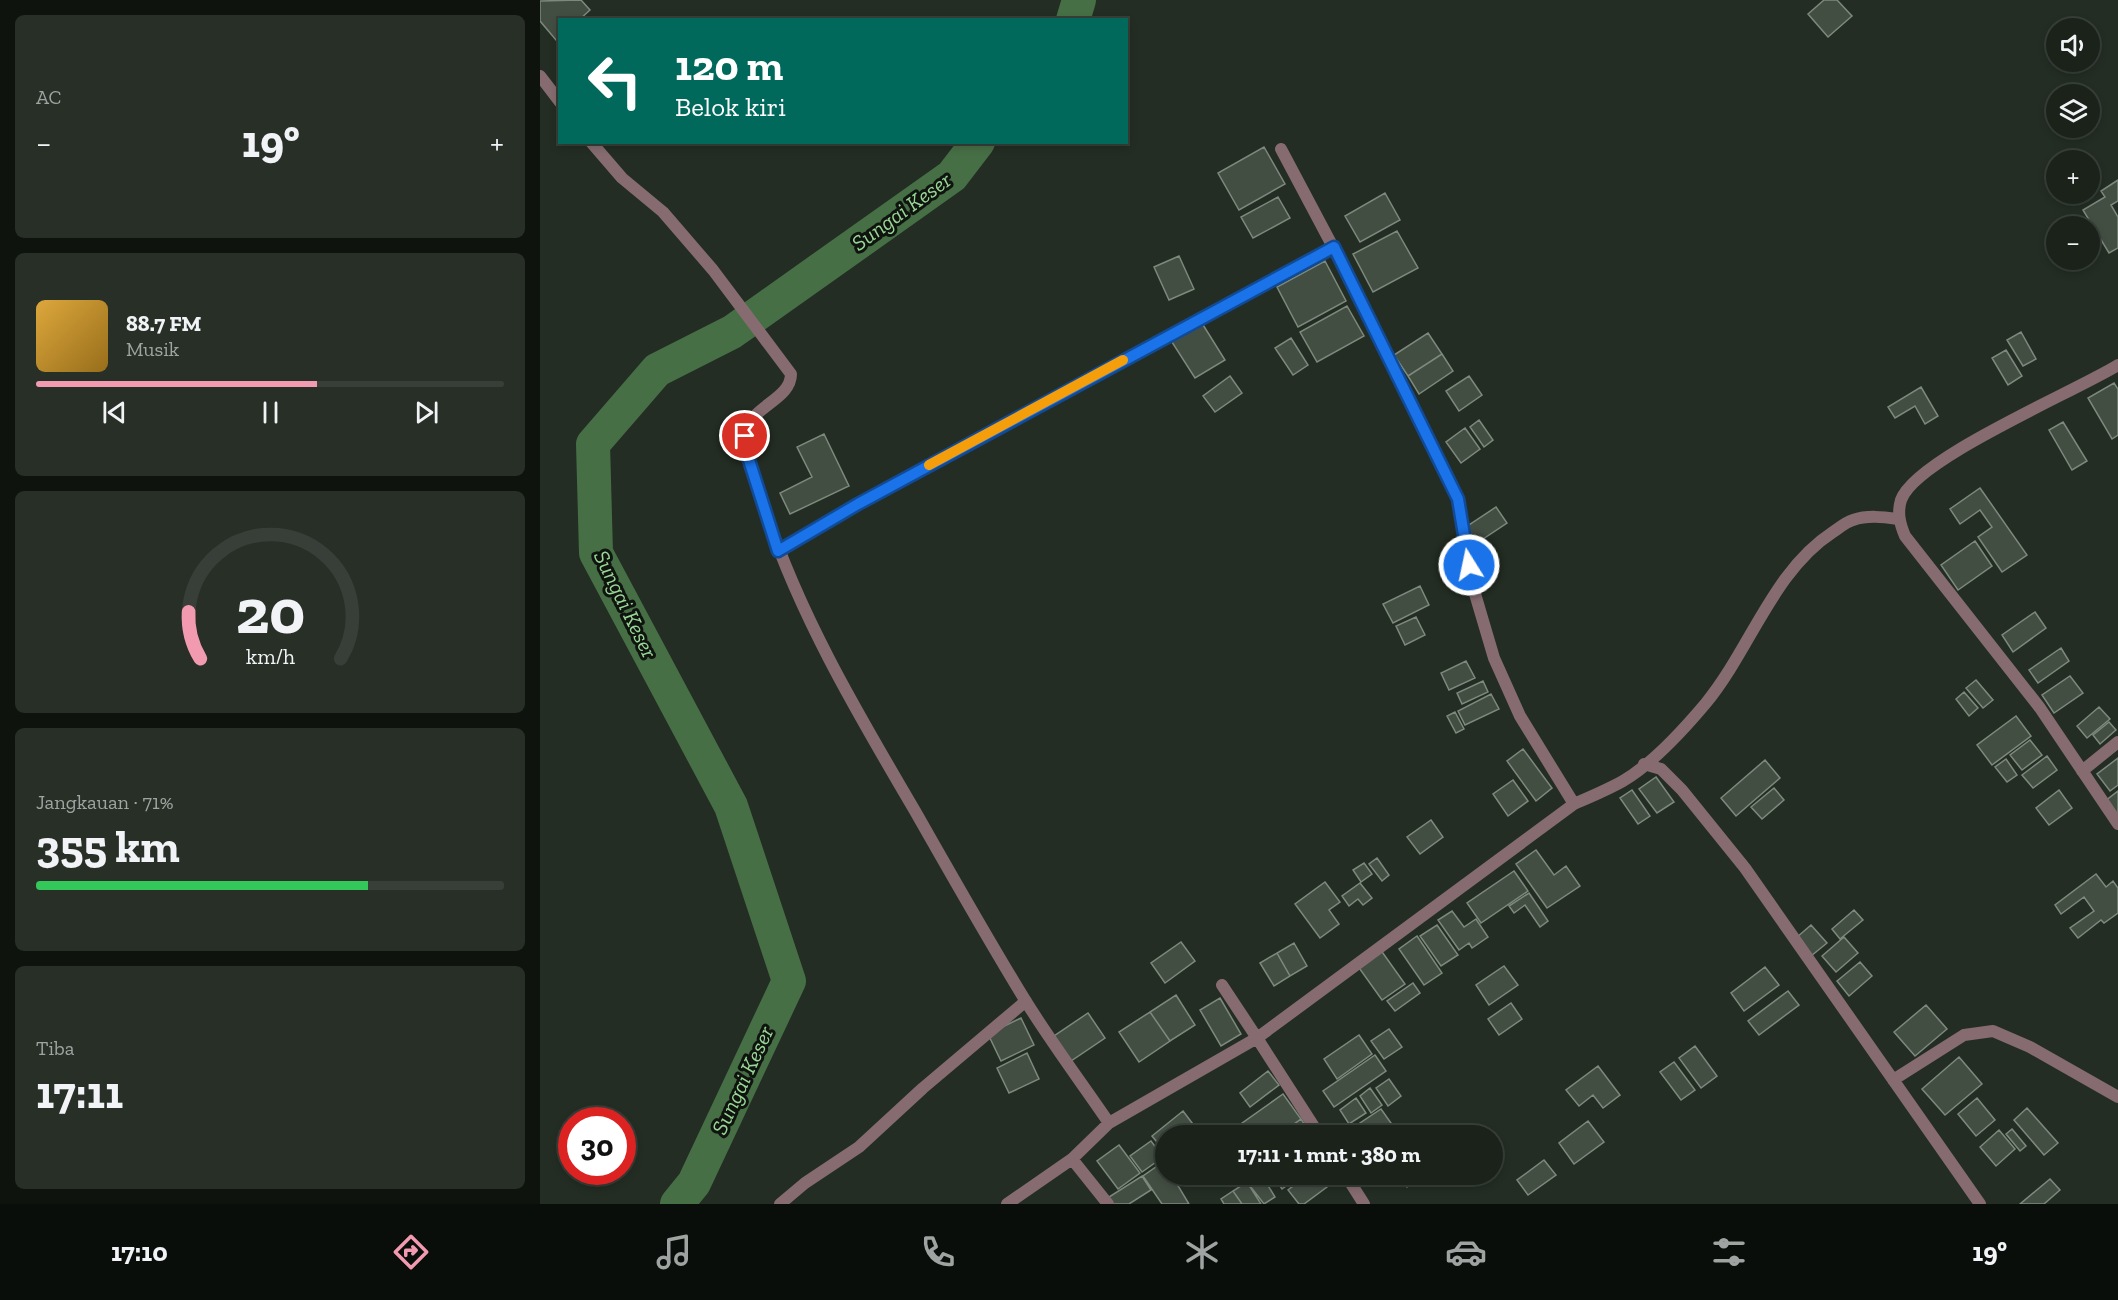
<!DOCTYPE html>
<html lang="id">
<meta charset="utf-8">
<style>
body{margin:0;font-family:"Zilla Slab",serif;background:#272f27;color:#f1f3f6;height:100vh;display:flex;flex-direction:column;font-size:22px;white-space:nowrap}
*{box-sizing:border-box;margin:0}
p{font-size:20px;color:#9fa4a2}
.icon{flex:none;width:33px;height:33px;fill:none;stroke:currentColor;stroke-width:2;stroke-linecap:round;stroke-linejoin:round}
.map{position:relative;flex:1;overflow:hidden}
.drawer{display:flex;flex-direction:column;gap:15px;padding:15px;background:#0e130e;width:540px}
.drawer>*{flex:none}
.guide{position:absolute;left:18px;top:18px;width:570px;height:126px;border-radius:0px;box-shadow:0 3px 9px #0003,0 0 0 2px #383f39;background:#00695c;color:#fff;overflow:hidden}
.controls{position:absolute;left:1506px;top:18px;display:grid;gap:12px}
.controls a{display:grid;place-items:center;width:54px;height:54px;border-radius:50%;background:#1a221a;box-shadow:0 3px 9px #0003,0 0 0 2px #383f39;font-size:30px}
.speed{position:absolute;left:18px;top:1107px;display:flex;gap:12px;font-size:30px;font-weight:700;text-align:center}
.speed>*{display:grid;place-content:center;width:78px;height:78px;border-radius:50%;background:#1a221a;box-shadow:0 3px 9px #0003,0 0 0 2px #383f39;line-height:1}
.speed .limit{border:9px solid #d22;background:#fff;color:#111}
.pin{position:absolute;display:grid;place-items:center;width:51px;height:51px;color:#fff;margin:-26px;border:3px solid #fff;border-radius:50%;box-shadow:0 2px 6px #0007}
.me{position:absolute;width:66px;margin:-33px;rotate:350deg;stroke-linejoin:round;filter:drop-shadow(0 0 4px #0008)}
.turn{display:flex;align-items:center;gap:21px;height:126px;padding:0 18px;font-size:27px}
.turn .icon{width:78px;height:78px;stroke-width:2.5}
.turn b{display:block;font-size:42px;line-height:51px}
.big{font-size:45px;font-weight:700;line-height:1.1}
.drawer .card{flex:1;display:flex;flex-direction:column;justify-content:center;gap:9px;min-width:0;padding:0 21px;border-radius:9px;background:#272f27}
.drawer .dial{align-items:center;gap:0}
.dial svg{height:156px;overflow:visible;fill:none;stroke:#383f39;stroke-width:7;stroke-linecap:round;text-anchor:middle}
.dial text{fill:#f1f3f6;stroke:none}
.song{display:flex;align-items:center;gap:18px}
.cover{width:72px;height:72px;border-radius:9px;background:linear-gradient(135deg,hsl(40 70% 55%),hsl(40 70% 35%))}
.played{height:6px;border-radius:3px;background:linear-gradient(90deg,#f29ab0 60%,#383f39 60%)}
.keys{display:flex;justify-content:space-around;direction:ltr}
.heat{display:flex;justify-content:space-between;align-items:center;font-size:33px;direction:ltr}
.charge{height:9px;border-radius:4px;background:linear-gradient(90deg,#34c759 71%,#383f39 0)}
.trip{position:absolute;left:615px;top:1125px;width:348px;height:60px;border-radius:30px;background:#1a221a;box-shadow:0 3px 9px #0003,0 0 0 2px #383f39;font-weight:700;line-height:60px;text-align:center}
.tab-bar{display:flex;height:96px;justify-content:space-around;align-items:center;background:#0a0e0a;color:#9fa4a2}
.tab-bar .icon{width:42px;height:42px}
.tab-bar .active{color:#f29ab0}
.tab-bar b{font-size:27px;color:#f1f3f6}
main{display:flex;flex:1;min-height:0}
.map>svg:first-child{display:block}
</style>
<main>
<section class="drawer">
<div class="card"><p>AC</p>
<div class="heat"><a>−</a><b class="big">19°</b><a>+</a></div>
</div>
<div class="card">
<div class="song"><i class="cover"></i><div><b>88.7 FM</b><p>Musik</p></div></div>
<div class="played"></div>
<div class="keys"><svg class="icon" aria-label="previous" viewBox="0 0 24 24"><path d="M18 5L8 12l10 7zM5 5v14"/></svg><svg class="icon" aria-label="pause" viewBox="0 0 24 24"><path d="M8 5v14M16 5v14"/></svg><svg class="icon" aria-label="next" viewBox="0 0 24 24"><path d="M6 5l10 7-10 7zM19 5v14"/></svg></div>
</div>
<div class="card dial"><svg viewBox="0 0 100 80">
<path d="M14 69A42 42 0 1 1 86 69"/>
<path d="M14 69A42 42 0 0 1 8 45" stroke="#f29ab0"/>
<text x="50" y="56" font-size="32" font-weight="700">20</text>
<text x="50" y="72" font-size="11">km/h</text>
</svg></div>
<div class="card"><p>Jangkauan · 71%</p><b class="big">355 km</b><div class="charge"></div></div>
<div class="card"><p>Tiba</p><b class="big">17:11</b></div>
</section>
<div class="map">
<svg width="1578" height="1204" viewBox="0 0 1578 1204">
<rect width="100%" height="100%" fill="#232d23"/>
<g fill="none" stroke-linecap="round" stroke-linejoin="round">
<path stroke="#476f46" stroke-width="34" d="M 533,20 L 539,0
M 137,1204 L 154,1183 L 249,981 L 191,806 L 56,553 L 53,444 L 117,370 L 192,332 L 412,176 L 438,142"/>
</g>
<path fill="#434e43" stroke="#7e897d" stroke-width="1.5" d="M 41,0 L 50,10 L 39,20 L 20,20 L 20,36 L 16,40 L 0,21 L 0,1 Z
M 1284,0 L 1297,0 L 1312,16 L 1288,37 L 1268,14 Z
M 724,147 L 745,184 L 699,210 L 678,173 Z
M 1578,180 L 1578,201 L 1571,205 L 1578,217 L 1578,248 L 1569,253 L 1543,210 L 1565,197 L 1561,191 Z
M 845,193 L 860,220 L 820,242 L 805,216 Z
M 738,197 L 750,218 L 713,238 L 701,217 Z
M 857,231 L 878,268 L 833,292 L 813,254 Z
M 639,256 L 654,289 L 629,300 L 614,267 Z
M 785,261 L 806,301 L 758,327 L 737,287 Z
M 807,306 L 824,336 L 777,362 L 760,332 Z
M 660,320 L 685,360 L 655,378 L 630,339 Z
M 1481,332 L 1496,359 L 1483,366 L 1467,340 Z
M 888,333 L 902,354 L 868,376 L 854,355 Z
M 751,338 L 768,365 L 753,375 L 735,348 Z
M 1466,350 L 1482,376 L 1468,385 L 1452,358 Z
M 902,354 L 913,371 L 879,394 L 868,376 Z
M 690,376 L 702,393 L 675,412 L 663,396 Z
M 929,376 L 942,395 L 919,411 L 906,391 Z
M 1574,383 L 1578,389 L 1578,435 L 1572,439 L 1548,398 Z
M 1381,387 L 1398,416 L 1385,424 L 1375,406 L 1355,418 L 1348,407 Z
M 939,420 L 953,440 L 944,447 L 930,427 Z
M 1523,422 L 1547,461 L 1532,470 L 1509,430 Z
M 925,428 L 940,449 L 921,463 L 906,442 Z
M 284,434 L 309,486 L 250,514 L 240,493 L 272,477 L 257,447 Z
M 1440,488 L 1487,555 L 1462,572 L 1438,537 L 1452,527 L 1440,510 L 1420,524 L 1410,509 Z
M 956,507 L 967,523 L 937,543 L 926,527 Z
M 1435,541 L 1452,566 L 1418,590 L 1401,565 Z
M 880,586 L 889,605 L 853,623 L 843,604 Z
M 1495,612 L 1506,628 L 1473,652 L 1462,635 Z
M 876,617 L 885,635 L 865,645 L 856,626 Z
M 1521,648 L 1529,661 L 1498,683 L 1489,670 Z
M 926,661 L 935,678 L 909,690 L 901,673 Z
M 1530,676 L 1543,693 L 1514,713 L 1502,695 Z
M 1436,680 L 1453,700 L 1443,708 L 1426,688 Z
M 943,681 L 948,692 L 922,704 L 917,693 Z
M 1424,692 L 1438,708 L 1429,716 L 1416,699 Z
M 951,694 L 959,709 L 925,725 L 918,711 Z
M 1559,707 L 1570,719 L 1547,738 L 1537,726 Z
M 915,712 L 924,729 L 916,733 L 907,716 Z
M 1476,716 L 1491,736 L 1452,765 L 1437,745 Z
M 1569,722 L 1576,730 L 1560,744 L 1553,735 Z
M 1490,740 L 1502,755 L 1482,770 L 1470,755 Z
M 983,749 L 1012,788 L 996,801 L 967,761 Z
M 1507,756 L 1517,770 L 1493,788 L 1482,775 Z
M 1578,758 L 1578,785 L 1570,791 L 1557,774 Z
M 1466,759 L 1477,775 L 1467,782 L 1455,767 Z
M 1225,760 L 1240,778 L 1196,816 L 1181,798 Z
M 1116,777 L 1134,802 L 1117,813 L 1099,789 Z
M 973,780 L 988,801 L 968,816 L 953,794 Z
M 1234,788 L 1244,800 L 1222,819 L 1211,807 Z
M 1092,790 L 1110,816 L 1098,824 L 1080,798 Z
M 1519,790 L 1532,808 L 1509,825 L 1496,808 Z
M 1578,791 L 1578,815 L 1565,801 Z
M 891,820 L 903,837 L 880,854 L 867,837 Z
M 996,850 L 1014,875 L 1026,866 L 1040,886 L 1007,908 L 976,864 Z
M 837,858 L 849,875 L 842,881 L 829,864 Z
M 824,863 L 832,874 L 821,882 L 813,870 Z
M 974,871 L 988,891 L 941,923 L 927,903 Z
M 1556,874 L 1566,887 L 1573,881 L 1578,888 L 1578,913 L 1564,923 L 1561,920 L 1538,938 L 1530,928 L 1554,911 L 1544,897 L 1521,914 L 1515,905 Z
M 785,882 L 800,902 L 789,910 L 799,924 L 780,938 L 755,904 Z
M 820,883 L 832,898 L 823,905 L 818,899 L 809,906 L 802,896 Z
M 989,893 L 1008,921 L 1000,927 L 985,905 L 974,913 L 969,906 Z
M 1314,910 L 1323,920 L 1300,939 L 1292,929 Z
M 912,911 L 924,927 L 936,919 L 948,937 L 932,948 L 929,943 L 919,950 L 898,920 Z
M 897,925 L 918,955 L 901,966 L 880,936 Z
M 1271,925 L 1287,943 L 1271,956 L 1256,938 Z
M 877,936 L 902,973 L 884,985 L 859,949 Z
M 1304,937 L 1318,953 L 1296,972 L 1282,956 Z
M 641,942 L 655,961 L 625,983 L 611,963 Z
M 754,943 L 767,966 L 750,976 L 737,953 Z
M 840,949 L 865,984 L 842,1000 L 817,965 Z
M 737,953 L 750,976 L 734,986 L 720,963 Z
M 1320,962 L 1332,976 L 1309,996 L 1297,981 Z
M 964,966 L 978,985 L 949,1005 L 936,985 Z
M 1225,967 L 1239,985 L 1204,1011 L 1191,993 Z
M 873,983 L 880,993 L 855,1011 L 847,1001 Z
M 1248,991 L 1259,1005 L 1219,1035 L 1208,1021 Z
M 636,995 L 655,1025 L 630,1041 L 610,1012 Z
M 680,998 L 701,1034 L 681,1046 L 660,1010 Z
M 971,1003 L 982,1019 L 959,1035 L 948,1019 Z
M 1386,1005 L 1407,1029 L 1375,1056 L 1354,1032 Z
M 610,1012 L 630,1041 L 599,1062 L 579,1032 Z
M 548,1013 L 565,1038 L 531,1061 L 514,1036 Z
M 481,1018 L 494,1045 L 461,1061 L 448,1034 Z
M 849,1029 L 862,1047 L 844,1059 L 831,1041 Z
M 819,1035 L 832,1054 L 797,1079 L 784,1059 Z
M 1155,1046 L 1177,1076 L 1161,1088 L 1139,1058 Z
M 487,1053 L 499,1079 L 469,1093 L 457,1068 Z
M 835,1055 L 846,1071 L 794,1107 L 783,1091 Z
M 1419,1057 L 1442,1084 L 1405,1115 L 1382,1089 Z
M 1134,1062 L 1155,1090 L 1141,1100 L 1120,1072 Z
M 1058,1066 L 1080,1095 L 1063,1108 L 1053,1095 L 1039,1106 L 1026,1090 Z
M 728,1071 L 739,1085 L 710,1107 L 700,1093 Z
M 849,1079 L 861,1096 L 848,1106 L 836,1088 Z
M 830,1088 L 842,1105 L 831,1113 L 820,1096 Z
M 743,1094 L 761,1119 L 737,1136 L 705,1136 L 698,1126 Z
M 816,1098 L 826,1113 L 809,1124 L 800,1110 Z
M 1437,1098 L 1455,1120 L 1436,1136 L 1418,1114 Z
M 1487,1108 L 1518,1143 L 1504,1155 L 1474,1120 Z
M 841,1109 L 851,1123 L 832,1136 L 820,1136 L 814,1127 Z
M 643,1111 L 662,1136 L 626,1136 L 626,1153 L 612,1136 Z
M 761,1119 L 772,1136 L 737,1136 Z
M 1048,1121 L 1064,1142 L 1034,1164 L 1019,1143 Z
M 1472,1129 L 1486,1146 L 1480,1151 L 1466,1134 Z
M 1459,1130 L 1475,1149 L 1456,1166 L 1440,1147 Z
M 611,1141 L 623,1157 L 602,1172 L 590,1156 Z
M 579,1145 L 600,1173 L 578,1189 L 557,1161 Z
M 1004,1160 L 1016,1175 L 988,1195 L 977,1180 Z
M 623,1162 L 626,1174 L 631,1174 L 649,1204 L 622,1204 L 603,1176 Z
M 718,1174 L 721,1174 L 735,1197 L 724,1204 L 707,1182 Z
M 732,1174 L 763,1174 L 742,1189 Z
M 769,1174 L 790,1174 L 795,1181 L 764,1204 L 759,1204 L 748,1190 Z
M 858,1174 L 884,1174 L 867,1187 Z
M 602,1176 L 611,1190 L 589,1204 L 573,1204 L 569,1197 Z
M 1510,1179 L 1520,1190 L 1504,1204 L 1480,1204 Z
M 707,1182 L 721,1204 L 702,1204 L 693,1191 Z
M 693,1191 L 702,1204 L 684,1204 L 681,1199 Z"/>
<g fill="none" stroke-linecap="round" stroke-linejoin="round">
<path stroke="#866c71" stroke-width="12" d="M 0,76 L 20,102
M 51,142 L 82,178 L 123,212 L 173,270 L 251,374 C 251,401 206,407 205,437 C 204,459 218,486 224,507 C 259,615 318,714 375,811 C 411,874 447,938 485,1000 C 511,1042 541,1082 569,1123
M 741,149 L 793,247
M 1578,365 C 1534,392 1375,459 1361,500 C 1357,513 1360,524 1365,536 L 1500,708 L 1578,824
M 238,551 L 318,504 L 793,247 L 918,499 L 933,587 L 954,658 L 980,716 L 1034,804
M 1104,764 L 1121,769 L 1142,790 L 1205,868 L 1440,1204
M 1542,771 L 1578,742
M 1353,1080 L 1424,1035 L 1453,1031 L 1490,1047 L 1578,1097
M 780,1136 L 717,1038 L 1034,804 C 1050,797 1067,790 1083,781 C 1112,764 1145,728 1166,703 C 1211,648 1233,571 1293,532 C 1299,528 1306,522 1313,520 C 1328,515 1343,517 1358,519
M 532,1159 L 568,1204
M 805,1174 L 824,1204
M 240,1204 L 265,1183 L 319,1147 L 383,1088 L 486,1001
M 467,1204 L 532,1159 L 569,1123 L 717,1038 L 682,985"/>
</g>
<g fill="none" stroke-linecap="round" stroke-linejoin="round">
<defs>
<path id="route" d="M 205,436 L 209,460 L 238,551 L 318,504 L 794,247 L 918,499 L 929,565"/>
</defs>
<use href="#route" stroke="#114b97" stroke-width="15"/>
<use href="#route" stroke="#1a73e8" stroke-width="10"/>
<path stroke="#f59e0b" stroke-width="10" d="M 389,465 L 583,360"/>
</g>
<g text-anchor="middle" stroke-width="6" stroke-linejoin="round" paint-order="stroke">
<g font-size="22" font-style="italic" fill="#99d697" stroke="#0f140f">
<text transform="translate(361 211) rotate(-36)" y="8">Sungai Keser</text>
<text transform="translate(86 604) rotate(64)" y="8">Sungai Keser</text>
<text transform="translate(202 1080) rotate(-65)" y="8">Sungai Keser</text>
</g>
</g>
</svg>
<div class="controls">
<a><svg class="icon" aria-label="sound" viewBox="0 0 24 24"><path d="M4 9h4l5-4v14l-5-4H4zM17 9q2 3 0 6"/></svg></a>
<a><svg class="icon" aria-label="layers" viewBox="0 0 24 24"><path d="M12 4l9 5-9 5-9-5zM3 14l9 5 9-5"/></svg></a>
<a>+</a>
<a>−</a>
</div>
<div class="speed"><div class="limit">30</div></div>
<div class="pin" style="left:205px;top:436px;background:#d93025"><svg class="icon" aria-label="arrive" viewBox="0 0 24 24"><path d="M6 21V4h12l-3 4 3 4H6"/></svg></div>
<svg class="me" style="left:929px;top:565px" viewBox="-20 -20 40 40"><circle r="17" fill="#1a73e8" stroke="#fff" stroke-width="3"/><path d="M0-11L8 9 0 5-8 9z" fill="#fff"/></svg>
<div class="trip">17:11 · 1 mnt · 380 m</div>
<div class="guide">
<div class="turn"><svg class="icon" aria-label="left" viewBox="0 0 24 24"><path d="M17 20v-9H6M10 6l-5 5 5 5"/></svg><div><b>120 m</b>Belok kiri</div></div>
</div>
</div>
</main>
<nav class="tab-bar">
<b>17:10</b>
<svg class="icon active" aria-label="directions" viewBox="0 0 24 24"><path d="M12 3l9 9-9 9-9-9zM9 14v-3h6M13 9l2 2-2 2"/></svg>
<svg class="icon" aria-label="music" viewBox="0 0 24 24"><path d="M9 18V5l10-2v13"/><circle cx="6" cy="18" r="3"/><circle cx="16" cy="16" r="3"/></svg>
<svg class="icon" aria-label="phone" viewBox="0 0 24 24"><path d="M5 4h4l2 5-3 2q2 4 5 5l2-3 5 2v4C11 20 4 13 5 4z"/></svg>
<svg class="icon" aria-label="climate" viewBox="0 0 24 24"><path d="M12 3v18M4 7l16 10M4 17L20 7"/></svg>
<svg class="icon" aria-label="car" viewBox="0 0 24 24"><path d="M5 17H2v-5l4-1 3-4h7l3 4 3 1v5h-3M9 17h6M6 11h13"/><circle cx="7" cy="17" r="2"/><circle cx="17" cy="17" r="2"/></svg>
<svg class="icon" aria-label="filters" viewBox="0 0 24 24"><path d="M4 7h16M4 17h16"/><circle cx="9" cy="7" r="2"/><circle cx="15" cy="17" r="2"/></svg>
<b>19°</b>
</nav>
